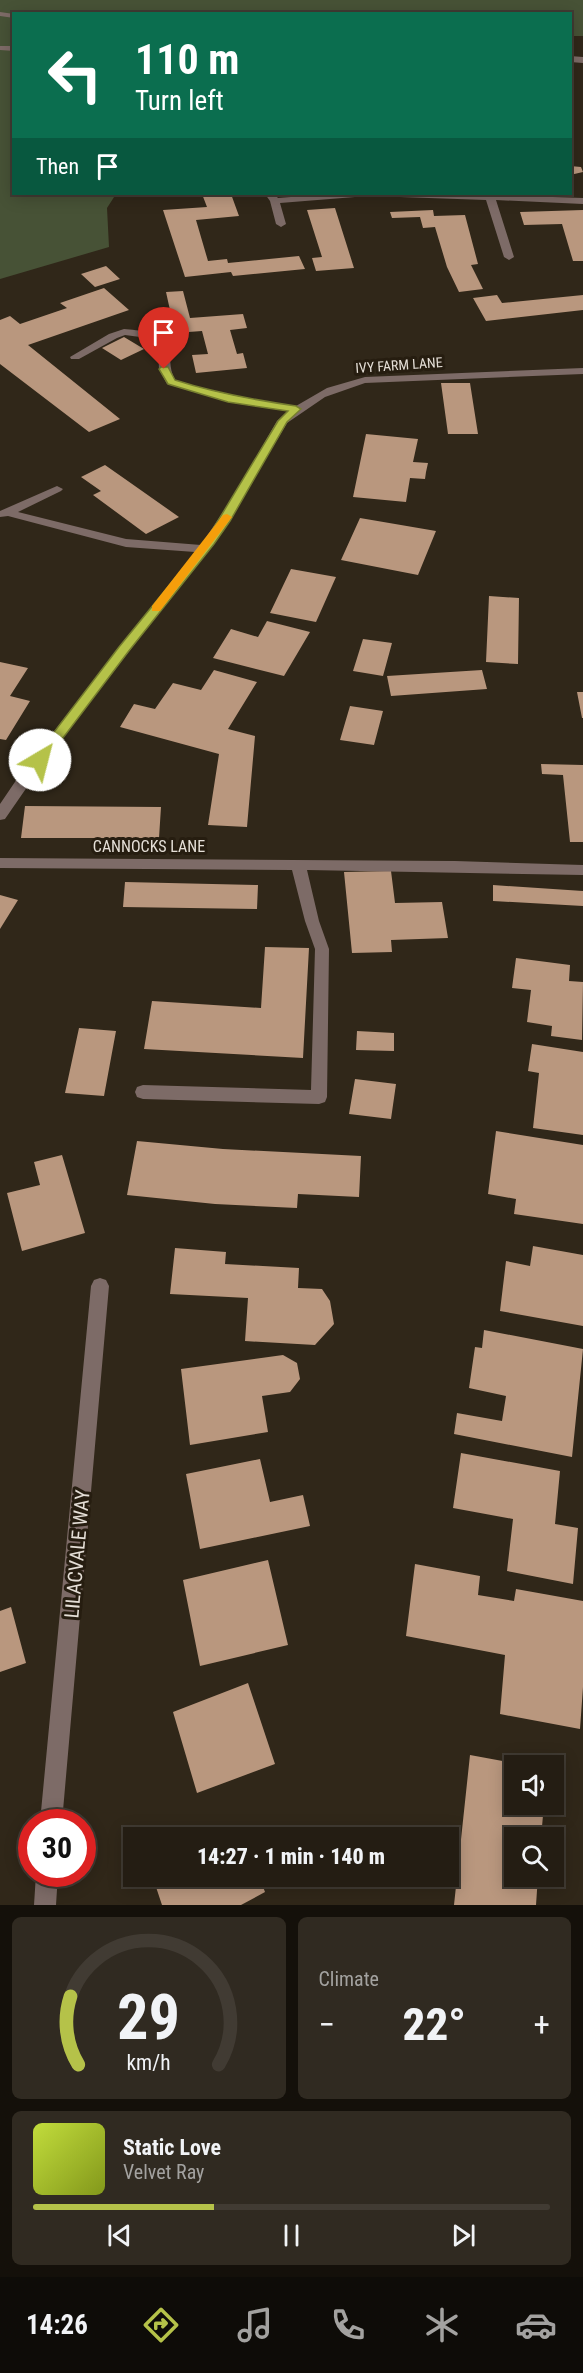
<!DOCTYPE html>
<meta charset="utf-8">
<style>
body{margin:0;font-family:"Roboto Condensed",sans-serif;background:#302a21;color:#f1f3f6;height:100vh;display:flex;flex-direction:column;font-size:22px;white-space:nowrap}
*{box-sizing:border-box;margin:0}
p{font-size:20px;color:#a3a2a0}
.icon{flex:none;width:33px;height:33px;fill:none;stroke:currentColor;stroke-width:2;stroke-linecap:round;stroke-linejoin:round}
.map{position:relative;height:1905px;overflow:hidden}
.sheet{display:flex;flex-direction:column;gap:12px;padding:12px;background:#14100a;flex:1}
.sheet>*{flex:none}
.banner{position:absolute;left:12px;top:12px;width:560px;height:183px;border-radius:0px;box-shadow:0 3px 15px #0003,0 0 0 2px #413b33;background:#0b6e4f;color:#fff;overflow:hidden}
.controls{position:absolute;left:504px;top:1755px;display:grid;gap:12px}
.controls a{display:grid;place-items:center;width:60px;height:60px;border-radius:0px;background:#241d13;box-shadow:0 3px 15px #0003,0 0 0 2px #413b33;font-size:30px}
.speed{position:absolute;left:18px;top:1809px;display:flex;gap:12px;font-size:30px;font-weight:700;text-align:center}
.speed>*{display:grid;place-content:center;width:78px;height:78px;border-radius:50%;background:#241d13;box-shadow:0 3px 15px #0003,0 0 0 2px #413b33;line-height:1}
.speed .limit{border:9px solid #d22;background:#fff;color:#111}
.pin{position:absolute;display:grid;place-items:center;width:51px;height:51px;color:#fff;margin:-62px -26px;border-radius:50% 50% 50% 0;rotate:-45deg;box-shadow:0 0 6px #0007}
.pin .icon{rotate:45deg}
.me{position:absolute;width:66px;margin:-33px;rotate:37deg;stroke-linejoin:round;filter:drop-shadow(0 0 4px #0008)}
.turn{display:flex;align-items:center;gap:21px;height:126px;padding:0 24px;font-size:27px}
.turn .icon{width:78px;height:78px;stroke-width:2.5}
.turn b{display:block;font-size:42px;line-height:51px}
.then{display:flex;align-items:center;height:57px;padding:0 24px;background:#0003;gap:12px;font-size:22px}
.big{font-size:45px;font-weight:800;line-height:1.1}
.sheet .card{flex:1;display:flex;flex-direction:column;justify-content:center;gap:9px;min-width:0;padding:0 21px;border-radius:9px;background:#302a21}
.sheet .dial{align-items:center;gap:0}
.dial svg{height:156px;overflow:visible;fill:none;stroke:#413b33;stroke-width:7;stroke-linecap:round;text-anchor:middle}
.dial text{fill:#f1f3f6;stroke:none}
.song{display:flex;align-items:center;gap:18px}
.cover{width:72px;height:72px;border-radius:9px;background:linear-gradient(135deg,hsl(70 70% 55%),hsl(70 70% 35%))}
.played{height:6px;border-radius:3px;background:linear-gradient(90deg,#b5c249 35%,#413b33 35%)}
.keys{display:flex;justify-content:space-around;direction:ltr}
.heat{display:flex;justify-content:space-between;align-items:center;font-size:33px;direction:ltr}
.sheet .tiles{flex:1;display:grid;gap:12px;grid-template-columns:1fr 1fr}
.card:last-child{grid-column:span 2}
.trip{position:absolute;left:123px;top:1827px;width:336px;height:60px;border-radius:0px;background:#241d13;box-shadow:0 3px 15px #0003,0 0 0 2px #413b33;font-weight:800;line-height:60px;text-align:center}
.menu{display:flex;height:96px;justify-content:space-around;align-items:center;background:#0e0c08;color:#a3a2a0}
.menu .icon{width:42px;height:42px}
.menu .active{color:#b5c249}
.menu b{font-size:27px;color:#f1f3f6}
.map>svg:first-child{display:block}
</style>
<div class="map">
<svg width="583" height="1905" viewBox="0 0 583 1905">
<rect width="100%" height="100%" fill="#302719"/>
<path fill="#475236" d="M 0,0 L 583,0 L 583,36 L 570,36 L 570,14 L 14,14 L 14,194 L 116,194 L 107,208 L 109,247 L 0,279 Z"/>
<path fill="#b9977e" d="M 570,166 L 581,167 L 583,172 L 570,175 Z
M 202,194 L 231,194 L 239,216 L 196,220 L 208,261 L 227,259 L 228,263 L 299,256 L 305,269 L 233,276 L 231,272 L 185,277 L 163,210 L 207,207 Z
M 335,208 L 354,268 L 316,271 L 312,258 L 322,257 L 307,210 Z
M 433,210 L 434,216 L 465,215 L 478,264 L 471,265 L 483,289 L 459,292 L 447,267 L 435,227 L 423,228 L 420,217 L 392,218 L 390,212 Z
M 583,210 L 583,261 L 573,261 L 562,224 L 524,225 L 520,212 Z
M 106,266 L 120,279 L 95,287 L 81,274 Z
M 104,288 L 129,310 L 28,345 L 120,419 L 89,432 L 0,364 L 0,320 L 10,316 L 20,324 L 67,308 L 60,303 Z
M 183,291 L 190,318 L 243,314 L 247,328 L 230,330 L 237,354 L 243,353 L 247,368 L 196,373 L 192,355 L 208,354 L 202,331 L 175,333 L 166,292 Z
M 497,295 L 502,303 L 583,295 L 583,310 L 486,321 L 473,298 Z
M 124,337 L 144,349 L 121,360 L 102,348 Z
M 441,383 L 470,383 L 478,434 L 448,434 Z
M 366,434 L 418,439 L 413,462 L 428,463 L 426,472 L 425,479 L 410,478 L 406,502 L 353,497 Z
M 105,465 L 125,479 L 179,517 L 146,534 L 93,495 L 101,491 L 81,477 Z
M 360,518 L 436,531 L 418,575 L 341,560 Z
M 291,569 L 336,577 L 316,622 L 270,613 Z
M 489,596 L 519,598 L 518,664 L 486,662 Z
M 267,621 L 310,632 L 284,676 L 213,658 L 231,629 L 258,637 Z
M 363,639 L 392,643 L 383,676 L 353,671 Z
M 0,662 L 28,668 L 10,696 L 30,701 L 6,740 L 0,739 Z
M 214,670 L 257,682 L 228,729 L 255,736 L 247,827 L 208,825 L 219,754 L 120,727 L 134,704 L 155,709 L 173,683 L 201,690 Z
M 482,670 L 487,689 L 391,696 L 387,676 Z
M 577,692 L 583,692 L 583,718 L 582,718 Z
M 350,706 L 383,711 L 374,745 L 340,740 Z
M 541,764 L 583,765 L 583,842 L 570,842 L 563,775 L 542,774 Z
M 25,806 L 161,807 L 159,838 L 21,838 Z
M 391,871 L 395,903 L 442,902 L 448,938 L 391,940 L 392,952 L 352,953 L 344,872 Z
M 125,882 L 258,885 L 257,909 L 123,907 Z
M 493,885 L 583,891 L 583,906 L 493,901 Z
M 0,895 L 18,900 L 0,929 Z
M 265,947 L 309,948 L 303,1058 L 144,1049 L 152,1001 L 261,1008 Z
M 516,958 L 570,965 L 569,981 L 583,982 L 582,1040 L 551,1036 L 552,1026 L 527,1022 L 531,990 L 512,988 Z
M 79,1028 L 116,1031 L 104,1096 L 65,1093 Z
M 357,1031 L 394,1033 L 394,1051 L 356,1050 Z
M 532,1044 L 583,1052 L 583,1135 L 533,1128 L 539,1073 L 528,1071 Z
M 355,1079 L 396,1084 L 391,1119 L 349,1114 Z
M 496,1131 L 583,1145 L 583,1224 L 514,1214 L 516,1199 L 488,1194 Z
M 137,1141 L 223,1149 L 361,1156 L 359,1197 L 298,1194 L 297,1208 L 215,1204 L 127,1195 Z
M 62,1155 L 85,1233 L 22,1251 L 7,1193 L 40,1185 L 34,1162 Z
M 533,1246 L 583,1255 L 583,1326 L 500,1311 L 506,1261 L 530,1266 Z
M 175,1248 L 226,1252 L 225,1264 L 299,1268 L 298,1288 L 322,1289 L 330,1301 L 334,1324 L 315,1345 L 245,1341 L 248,1298 L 170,1294 Z
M 484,1330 L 583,1349 L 572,1457 L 454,1434 L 457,1413 L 502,1421 L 506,1396 L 469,1388 L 475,1347 L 482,1348 Z
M 283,1355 L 297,1363 L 300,1379 L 290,1392 L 262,1396 L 268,1432 L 190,1445 L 181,1369 Z
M 461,1453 L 560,1471 L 555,1524 L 578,1528 L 573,1584 L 507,1571 L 513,1519 L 453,1508 Z
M 260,1459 L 270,1502 L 303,1495 L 310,1526 L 200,1549 L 186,1474 Z
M 268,1560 L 288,1645 L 200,1666 L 183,1580 Z
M 415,1564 L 480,1576 L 478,1595 L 514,1601 L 516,1589 L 583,1601 L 583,1687 L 580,1729 L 500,1714 L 505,1655 L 406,1636 Z
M 11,1607 L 26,1663 L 0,1672 L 0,1611 Z
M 248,1683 L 275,1764 L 197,1793 L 173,1712 Z
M 470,1755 L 508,1762 L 505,1785 L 514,1786 L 514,1804 L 544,1804 L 541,1838 L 514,1838 L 514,1876 L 538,1876 L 536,1905 L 454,1905 Z
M 248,1831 L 263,1836 L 263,1838 L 234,1838 Z
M 155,1876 L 259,1876 L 265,1892 L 241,1905 L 162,1905 L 153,1878 Z"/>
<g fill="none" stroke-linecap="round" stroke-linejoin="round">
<path fill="#7d6b67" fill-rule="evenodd" d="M 0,12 L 14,14 L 14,18 L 0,16 Z
M 0,46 L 14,46 L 14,51 L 0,50 Z
M 570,56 L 583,57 L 583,63 L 570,62 Z
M 265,194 L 274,194 L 278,198 L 329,194 L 360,194 L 355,197 L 280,203 L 286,224 L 281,227 L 276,224 L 270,201 Z
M 395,194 L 460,194 L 583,198 L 583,204 L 496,200 L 514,257 L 509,260 L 504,257 L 486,200 L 400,197 Z
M 124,329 C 138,330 161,332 168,347 C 172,357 168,367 175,380 L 229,396 L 296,406 L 327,388 L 365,377 L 583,368 L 583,374 L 365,383 L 325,397 L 287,423 L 224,529 L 54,748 L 5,819 L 0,820 L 0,804 L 19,776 L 195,552 L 126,547 L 8,516 L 0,517 L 0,511 L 57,486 L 63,489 L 61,491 L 18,512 L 126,539 L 201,545 L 233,497 L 277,421 L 288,411 L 228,402 L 167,384 L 159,369 L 158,348 L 153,343 L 140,337 L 125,335 L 117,338 L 79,359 L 71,359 L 70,357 L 109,334 Z
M 0,858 L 455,861 L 583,865 L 583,875 L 307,870 L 319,921 L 329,949 L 327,1097 L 325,1102 L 319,1104 L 143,1099 L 137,1097 L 135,1092 L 137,1087 L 143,1085 L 311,1090 L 315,949 L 305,921 L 292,870 L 0,868 Z
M 100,1278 L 106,1280 L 109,1286 L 62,1822 L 40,1822 L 91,1286 L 94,1280 Z
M 36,1874 L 58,1874 L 56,1905 L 34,1905 Z"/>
</g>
<path fill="#b5c249" stroke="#767e2f" stroke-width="1.5" d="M 161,367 L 168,367 L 175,380 C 215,393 255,400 296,406 L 301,409 L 287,422 L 230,521 L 214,544 L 128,652 L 44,763 L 35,763 L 34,760 L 35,757 L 119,647 L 207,539 L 278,421 L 288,411 L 228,402 L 168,384 L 159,369 Z"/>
<path fill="#f59e0b" d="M 227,514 L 232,517 L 160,611 L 152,611 L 152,606 L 223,515 Z"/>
<g text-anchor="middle" stroke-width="6" stroke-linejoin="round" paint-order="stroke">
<g font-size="14" fill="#e5dfd7" stroke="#261d10">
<text transform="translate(399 365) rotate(-4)" y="5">IVY FARM LANE</text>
</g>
<g font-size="16" fill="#e5dfd7" stroke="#261d10">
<text x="149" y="852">CANNOCKS LANE</text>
</g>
<g font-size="20" fill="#e5dfd7" stroke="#261d10">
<text transform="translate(77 1554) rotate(-85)" y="7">LILACVALE WAY</text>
</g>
</g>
</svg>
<div class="controls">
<a><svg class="icon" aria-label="sound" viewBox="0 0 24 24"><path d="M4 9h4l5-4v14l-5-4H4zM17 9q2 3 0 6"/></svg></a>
<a><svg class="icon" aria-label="search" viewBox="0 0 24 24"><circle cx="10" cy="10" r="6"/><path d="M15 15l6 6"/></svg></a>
</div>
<div class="speed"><div class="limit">30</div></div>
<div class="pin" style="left:164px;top:369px;background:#d93025"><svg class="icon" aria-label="arrive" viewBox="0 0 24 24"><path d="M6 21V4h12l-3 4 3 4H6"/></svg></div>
<svg class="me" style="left:40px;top:760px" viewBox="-20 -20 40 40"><circle r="19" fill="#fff"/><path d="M0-13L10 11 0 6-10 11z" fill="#b5c249"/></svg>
<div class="trip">14:27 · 1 min · 140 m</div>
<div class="banner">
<div class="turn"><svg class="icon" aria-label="left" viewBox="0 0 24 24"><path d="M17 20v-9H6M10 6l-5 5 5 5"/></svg><div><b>110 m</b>Turn left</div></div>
<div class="then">Then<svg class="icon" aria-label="arrive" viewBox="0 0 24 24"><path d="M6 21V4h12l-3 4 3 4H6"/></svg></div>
</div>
</div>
<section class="sheet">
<div class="tiles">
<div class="card dial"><svg viewBox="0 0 100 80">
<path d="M14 69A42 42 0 1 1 86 69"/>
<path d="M14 69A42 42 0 0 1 10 34" stroke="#b5c249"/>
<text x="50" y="56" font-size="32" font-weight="700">29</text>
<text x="50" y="72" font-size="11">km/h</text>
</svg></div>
<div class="card"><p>Climate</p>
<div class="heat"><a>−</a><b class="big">22°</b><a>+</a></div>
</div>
<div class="card">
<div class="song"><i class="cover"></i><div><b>Static Love</b><p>Velvet Ray</p></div></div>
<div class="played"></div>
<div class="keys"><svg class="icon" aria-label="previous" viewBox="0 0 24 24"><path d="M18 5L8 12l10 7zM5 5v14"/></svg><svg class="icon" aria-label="pause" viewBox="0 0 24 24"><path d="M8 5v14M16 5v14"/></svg><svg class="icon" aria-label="next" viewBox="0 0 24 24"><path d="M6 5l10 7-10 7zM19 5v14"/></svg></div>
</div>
</div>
</section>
<nav class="menu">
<b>14:26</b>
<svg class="icon active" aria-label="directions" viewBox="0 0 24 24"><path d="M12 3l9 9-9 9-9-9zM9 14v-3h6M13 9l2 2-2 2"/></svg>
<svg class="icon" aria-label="music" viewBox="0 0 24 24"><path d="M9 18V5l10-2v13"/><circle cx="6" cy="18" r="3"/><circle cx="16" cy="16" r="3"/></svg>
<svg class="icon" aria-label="phone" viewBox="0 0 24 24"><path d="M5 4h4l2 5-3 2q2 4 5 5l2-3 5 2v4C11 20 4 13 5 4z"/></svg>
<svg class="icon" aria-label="climate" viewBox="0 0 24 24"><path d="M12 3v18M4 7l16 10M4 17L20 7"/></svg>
<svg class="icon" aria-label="car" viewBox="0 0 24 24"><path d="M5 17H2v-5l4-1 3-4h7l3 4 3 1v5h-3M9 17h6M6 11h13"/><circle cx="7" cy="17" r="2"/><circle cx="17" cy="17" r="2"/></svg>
</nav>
